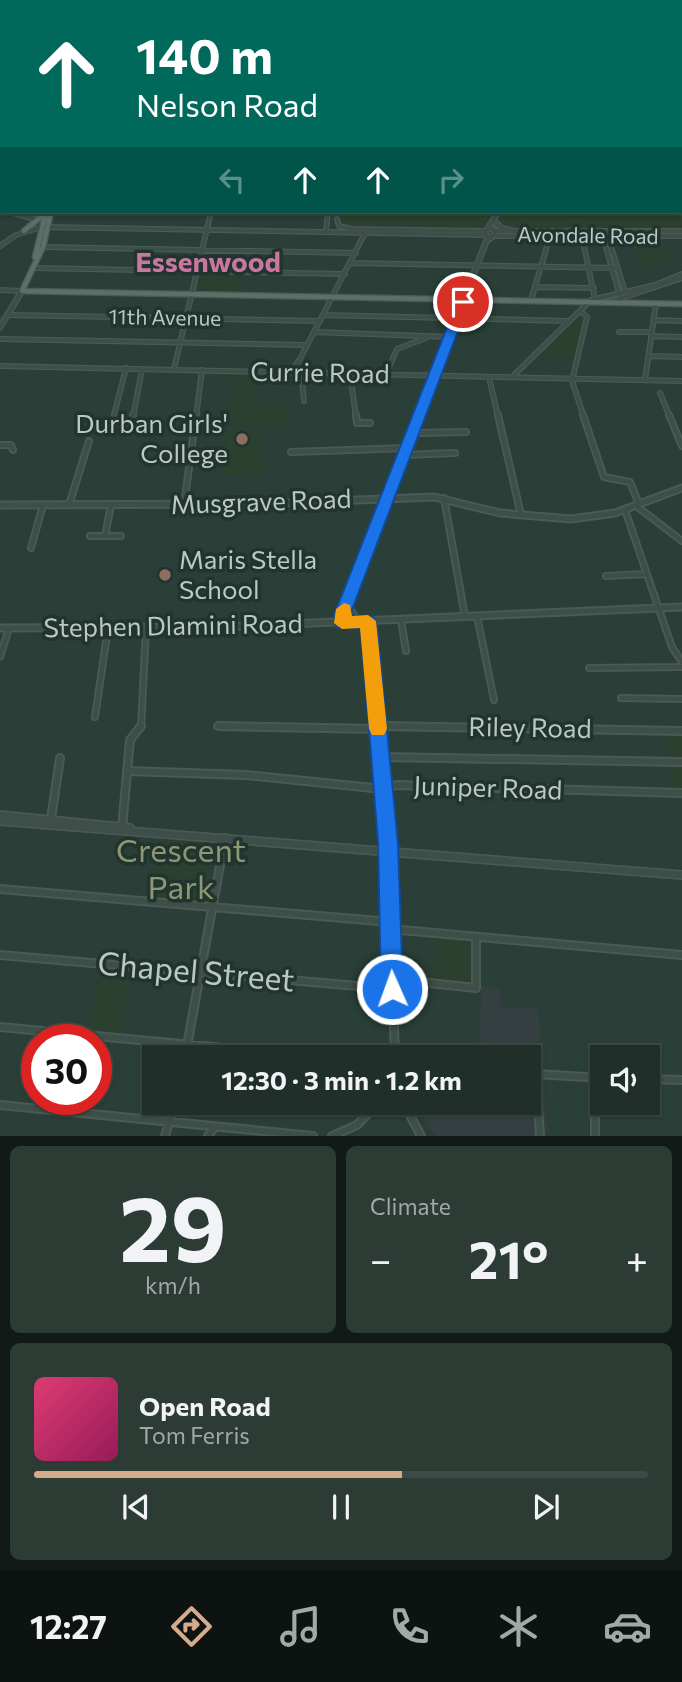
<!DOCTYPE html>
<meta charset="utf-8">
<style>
body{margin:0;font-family:Commissioner,sans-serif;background:#2d3b35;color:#f1f3f6;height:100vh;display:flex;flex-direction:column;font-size:26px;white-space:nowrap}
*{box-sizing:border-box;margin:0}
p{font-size:23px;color:#a2a9a8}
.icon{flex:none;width:38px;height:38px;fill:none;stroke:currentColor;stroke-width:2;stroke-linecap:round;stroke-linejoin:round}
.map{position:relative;height:1136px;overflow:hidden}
.panel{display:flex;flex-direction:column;gap:10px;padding:10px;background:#121a17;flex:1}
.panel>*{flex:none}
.hud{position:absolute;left:0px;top:0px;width:682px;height:214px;box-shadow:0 2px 5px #0004,0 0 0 2px #3d4a46;background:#00695c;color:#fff;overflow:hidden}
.controls{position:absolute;left:590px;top:1045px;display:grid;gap:14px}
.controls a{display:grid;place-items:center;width:70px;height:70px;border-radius:0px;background:#202f29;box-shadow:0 2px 5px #0004,0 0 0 2px #3d4a46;font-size:35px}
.speed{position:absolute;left:21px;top:1024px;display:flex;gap:14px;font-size:35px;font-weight:700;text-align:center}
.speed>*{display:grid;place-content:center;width:91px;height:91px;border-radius:50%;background:#202f29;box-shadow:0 2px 5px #0004,0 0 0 2px #3d4a46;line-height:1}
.speed .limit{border:10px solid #d22;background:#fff;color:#111}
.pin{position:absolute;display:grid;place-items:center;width:60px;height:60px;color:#fff;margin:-30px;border:4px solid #fff;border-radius:50%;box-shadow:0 2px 7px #0007}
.me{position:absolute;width:77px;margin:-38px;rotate:358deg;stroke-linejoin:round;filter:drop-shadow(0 0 5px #0008)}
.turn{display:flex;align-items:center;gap:24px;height:147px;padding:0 21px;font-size:32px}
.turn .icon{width:91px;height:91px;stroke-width:2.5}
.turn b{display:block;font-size:49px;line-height:60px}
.lanes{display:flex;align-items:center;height:66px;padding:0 21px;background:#0003;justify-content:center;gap:35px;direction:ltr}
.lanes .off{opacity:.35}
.big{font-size:52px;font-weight:700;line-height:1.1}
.panel .tile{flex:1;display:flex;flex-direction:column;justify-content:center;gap:10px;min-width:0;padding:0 24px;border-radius:10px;background:#2d3b35}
.panel .dial{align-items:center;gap:0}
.dial b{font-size:91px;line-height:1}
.song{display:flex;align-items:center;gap:21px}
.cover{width:84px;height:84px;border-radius:10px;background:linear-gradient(135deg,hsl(340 70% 55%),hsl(330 70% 35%))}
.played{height:7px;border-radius:4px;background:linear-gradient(90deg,#d6ab8b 60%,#3d4a46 60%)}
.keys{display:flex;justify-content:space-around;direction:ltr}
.heat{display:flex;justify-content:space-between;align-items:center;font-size:38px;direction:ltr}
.panel .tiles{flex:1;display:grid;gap:10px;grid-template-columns:1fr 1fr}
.tile:last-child{grid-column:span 2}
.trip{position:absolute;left:142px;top:1045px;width:399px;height:70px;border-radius:0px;background:#202f29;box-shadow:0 2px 5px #0004,0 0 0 2px #3d4a46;font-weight:700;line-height:70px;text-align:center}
.dock{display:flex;height:112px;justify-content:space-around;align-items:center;background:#0d1310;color:#a2a9a8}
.dock .icon{width:49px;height:49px}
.dock .active{color:#d6ab8b}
.dock b{font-size:32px;color:#f1f3f6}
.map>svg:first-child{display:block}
</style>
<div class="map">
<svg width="682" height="1136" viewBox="0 0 682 1136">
<rect width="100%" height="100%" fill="#2a3f37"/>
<path fill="#353f41" d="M 481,986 L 500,989 L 501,1007 L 539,1009 L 540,1057 L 548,1131 L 538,1136 L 438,1136 L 429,1129 L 417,1103 L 528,1102 L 528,1057 L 459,1057 L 460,1043 L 483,1042 L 480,1037 Z"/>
<path fill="#2c402f" d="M 681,94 L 682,227 C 655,231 517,236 499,224 L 503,212 L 681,212 Z
M 342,212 L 494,212 L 488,225 L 479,228 L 397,225 L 349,227 L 341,224 Z
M 632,248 L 680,250 L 681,251 L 643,271 Z
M 202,272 L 241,273 L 238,293 L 206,292 L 197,287 Z
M 581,315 L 585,316 L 575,356 L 540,355 Z
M 254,376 L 254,401 L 231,402 L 233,377 Z
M 286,402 L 287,425 L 227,427 L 228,404 Z
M 264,430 L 264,473 L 224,475 L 225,431 Z
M 660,734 L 682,734 L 682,790 L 676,790 Z
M 160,837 L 213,842 L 202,903 L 149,897 Z
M 435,938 L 471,940 L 472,982 L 433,979 Z
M 102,967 L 133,971 L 118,1034 L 86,1031 Z"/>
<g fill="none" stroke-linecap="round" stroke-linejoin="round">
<defs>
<path id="minor-far2" d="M 0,187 L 2,185
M 9,212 L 35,219
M 337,219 L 339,226 L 352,229
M 351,229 L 484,231
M 326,231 L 328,212
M 495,231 L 682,231
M 493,236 L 682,236
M 582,237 L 595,299
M 603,237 L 620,296
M 608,237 L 625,292
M 0,246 L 16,235 L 42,227 L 484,235
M 43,247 L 356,253
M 350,263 L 617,268
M 32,268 L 345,274
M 536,287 L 594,288
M 0,290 L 22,291
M 531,300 L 551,233
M 610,302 L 682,278
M 580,311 L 587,317 L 572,381 L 584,417
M 10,315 L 320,321
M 323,315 L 569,321
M 654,320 L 682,321
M 315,332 L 450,337
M 619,332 L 652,332
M 652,336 L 682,337
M 0,339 L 307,345
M 649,356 L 682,357
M 300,360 L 304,401
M 0,366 L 682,381
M 174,369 L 211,212
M 290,372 L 300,359 L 367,229
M 350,373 L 356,417
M 386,374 L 397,349 L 426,338
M 489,377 L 498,417
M 512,377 L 591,300 L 655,285 L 682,274
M 645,380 L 656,303
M 660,393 L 670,417
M 114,415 L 126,368
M 133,417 L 142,369
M 196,417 L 202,370"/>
<path id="minor-far1" d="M 356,415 L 357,423 L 370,423
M 498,415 L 521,515
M 583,415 L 604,477 L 630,482 L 639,504
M 669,415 L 682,446
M 131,425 L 133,415
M 412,433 L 466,432
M 0,445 L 11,445 L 13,450
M 291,452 L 407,448
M 404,455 L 455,453
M 444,498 L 465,617
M 69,505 L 89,441
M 184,505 L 196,415
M 635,505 L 682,541
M 625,510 L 672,647 L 682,662
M 90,536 L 121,536
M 105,536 L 111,505
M 31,548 L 43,505
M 606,576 L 647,574
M 477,616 L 494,700
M 401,620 L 406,651
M 368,621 L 378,728
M 0,657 L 9,628
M 589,668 L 682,667
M 621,698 L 682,699
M 95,717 L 108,628
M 217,726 L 313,728
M 378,726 L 487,728
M 141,728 L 146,628"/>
<path id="minor" d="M 219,726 L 378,729
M 377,726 L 388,843 L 395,1057
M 381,726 L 682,731
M 381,757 L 682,762
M 127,771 L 246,775 L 373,788 L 399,785 L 682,793
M 51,819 L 60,758
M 122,828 L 130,740 L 141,726
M 0,889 L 390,922
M 390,929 L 682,955
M 0,955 L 392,989
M 392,979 L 476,988 L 476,937
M 0,1027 L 321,1057
M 185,1057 L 225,838
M 595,1077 L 595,1136
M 648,1079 L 682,1080
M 403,1102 L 421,1136
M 0,1105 L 313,1136
M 165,1136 L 175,1102
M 208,1136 L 214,1128
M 332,1136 L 357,1125 L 379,1102
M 540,1136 L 536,1074 L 602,1078"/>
<path id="tertiary-far3" d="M 677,0 L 682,2"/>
<path id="tertiary-far2" d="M 494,221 L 501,228 L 517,232
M485.5 233a4.5 4.5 0 1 1 9 0a4.5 4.5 0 1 1-9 0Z
M 487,230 L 498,212
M 0,327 L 22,291
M 418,417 L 486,242 L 491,237"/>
<path id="tertiary-far1" d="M 0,505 L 251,504 L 434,497 L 500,513 L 571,519 L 615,513 L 682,488
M 347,603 L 357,622
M 342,623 L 343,612 L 419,415
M 0,628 L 221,627 L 682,607"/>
<path id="tertiary" d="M 0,815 L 130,828
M 0,821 L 682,875"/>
<path id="secondary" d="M 664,2 L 669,0"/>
<path id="primary-far1" d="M 32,0 L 35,2"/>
<path id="primary" d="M 51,212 L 43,247 L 22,291 L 682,304
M 24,231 L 44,214
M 35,257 L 46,212"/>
</defs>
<use href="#minor-far2" stroke="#4a5b55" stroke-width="6"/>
<use href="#minor-far1" stroke="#4a5b55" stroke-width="8"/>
<use href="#minor" stroke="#4a5b55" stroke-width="10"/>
<use href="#tertiary-far3" stroke="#4a5b55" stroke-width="4.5"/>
<use href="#tertiary-far2" stroke="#4a5b55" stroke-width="7"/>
<use href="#tertiary-far1" stroke="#4a5b55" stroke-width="9"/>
<use href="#tertiary" stroke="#4a5b55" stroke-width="10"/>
<use href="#secondary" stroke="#4a5b55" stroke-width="5"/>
<use href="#primary-far1" stroke="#4a5b55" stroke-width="5"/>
<use href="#primary" stroke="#4a5b55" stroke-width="7"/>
<use href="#minor-far2" stroke="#3e4f49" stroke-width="3.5"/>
<use href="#minor-far1" stroke="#3e4f49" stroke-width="4.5"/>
<use href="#minor" stroke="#3e4f49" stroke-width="6"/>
<use href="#tertiary-far3" stroke="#3e4f49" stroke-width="2.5"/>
<use href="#tertiary-far2" stroke="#3e4f49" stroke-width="4.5"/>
<use href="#tertiary-far1" stroke="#3e4f49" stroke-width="5"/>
<use href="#tertiary" stroke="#3e4f49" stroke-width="7"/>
<use href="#secondary" stroke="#4c615b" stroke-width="3.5"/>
<use href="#primary-far1" stroke="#5c6f68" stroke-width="3.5"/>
<use href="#primary" stroke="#5c6f68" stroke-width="4.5"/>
<defs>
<path id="rail" d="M 429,2 L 448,0
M 453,2 L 471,0
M 485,2 L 495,0"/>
</defs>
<use href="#rail" stroke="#60756e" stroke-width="3.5"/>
<use href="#rail" stroke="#22342e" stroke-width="2" stroke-dasharray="2.5" stroke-linecap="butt"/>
</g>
<path fill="#1a73e8" stroke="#114b97" stroke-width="2" d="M 463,298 L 469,302 L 350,615 L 374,617 L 377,627 L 398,843 L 403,989 L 400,996 L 392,999 L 384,996 L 381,989 L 378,843 L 361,628 L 336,627 L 334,615 L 457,302 Z"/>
<path fill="#f59e0b" d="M 344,603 L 350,605 L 352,616 L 368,615 L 376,621 L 387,729 L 384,735 L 372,735 L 369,729 L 360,628 L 342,629 L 334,623 L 336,609 Z"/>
<g fill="#8d6e63" stroke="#22342e" stroke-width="2.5">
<circle cx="242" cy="439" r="7"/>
<circle cx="165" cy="575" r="7"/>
</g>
<g text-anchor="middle" stroke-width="7" stroke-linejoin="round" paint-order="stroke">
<g font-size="21" fill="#bac9c5" stroke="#22342e">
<text transform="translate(588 236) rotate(1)" y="7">Avondale Road</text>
<text transform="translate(165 318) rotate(1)" y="7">11th Avenue</text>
</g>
<g font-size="26" fill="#bac9c5" stroke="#22342e">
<text transform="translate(320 373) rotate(1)" y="9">Currie Road</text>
<text transform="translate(261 502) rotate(-2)" y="9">Musgrave Road</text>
<text transform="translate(173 626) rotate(-1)" y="9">Stephen Dlamini Road</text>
<text transform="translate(530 728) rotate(1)" y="9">Riley Road</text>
<text transform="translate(488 788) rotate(2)" y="9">Juniper Road</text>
</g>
<g font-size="26" fill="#bac9c5" stroke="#22342e" text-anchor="end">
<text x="228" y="433">Durban Girls'<tspan x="228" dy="30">College</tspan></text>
<text x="179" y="569" text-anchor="start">Maris Stella<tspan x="179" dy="30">School</tspan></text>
</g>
<g font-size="28" font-weight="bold" fill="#c976a0" stroke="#22342e">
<text x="208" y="272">Essenwood</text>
</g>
<g font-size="32" fill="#8d9775" stroke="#22342e">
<text x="181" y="862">Crescent<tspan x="181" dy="37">Park</tspan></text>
</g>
<g font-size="32" fill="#bac9c5" stroke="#22342e">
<text transform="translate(196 972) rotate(5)" y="11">Chapel Street</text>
</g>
</g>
</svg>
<div class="controls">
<a><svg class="icon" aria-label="sound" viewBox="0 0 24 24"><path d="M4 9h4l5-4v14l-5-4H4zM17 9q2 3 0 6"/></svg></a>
</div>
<div class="speed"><div class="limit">30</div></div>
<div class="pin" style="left:463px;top:302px;background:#d93025"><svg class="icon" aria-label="arrive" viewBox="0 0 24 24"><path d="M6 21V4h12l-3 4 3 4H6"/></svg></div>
<svg class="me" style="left:392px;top:989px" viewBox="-20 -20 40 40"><circle r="17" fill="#1a73e8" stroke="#fff" stroke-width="3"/><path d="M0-11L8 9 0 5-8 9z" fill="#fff"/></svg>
<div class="trip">12:30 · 3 min · 1.2 km</div>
<div class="hud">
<div class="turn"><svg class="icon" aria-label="ahead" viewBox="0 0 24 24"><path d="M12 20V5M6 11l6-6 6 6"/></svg><div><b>140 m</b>Nelson Road</div></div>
<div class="lanes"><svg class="icon off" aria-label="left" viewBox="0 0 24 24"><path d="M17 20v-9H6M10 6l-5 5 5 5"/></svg><svg class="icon" aria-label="ahead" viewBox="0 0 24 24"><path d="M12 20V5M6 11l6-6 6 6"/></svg><svg class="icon" aria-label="ahead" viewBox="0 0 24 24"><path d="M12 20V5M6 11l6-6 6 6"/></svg><svg class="icon off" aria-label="right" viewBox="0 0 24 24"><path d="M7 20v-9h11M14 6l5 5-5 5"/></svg></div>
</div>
</div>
<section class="panel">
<div class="tiles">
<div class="tile dial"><b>29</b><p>km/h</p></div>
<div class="tile"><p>Climate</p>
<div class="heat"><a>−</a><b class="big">21°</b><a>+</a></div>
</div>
<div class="tile">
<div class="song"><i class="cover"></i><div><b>Open Road</b><p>Tom Ferris</p></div></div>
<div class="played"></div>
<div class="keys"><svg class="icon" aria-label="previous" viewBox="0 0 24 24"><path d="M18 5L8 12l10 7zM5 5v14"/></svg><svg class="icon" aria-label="pause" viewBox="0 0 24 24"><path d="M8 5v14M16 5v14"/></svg><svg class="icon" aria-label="next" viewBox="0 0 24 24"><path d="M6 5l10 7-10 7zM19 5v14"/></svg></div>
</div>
</div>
</section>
<nav class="dock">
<b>12:27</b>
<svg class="icon active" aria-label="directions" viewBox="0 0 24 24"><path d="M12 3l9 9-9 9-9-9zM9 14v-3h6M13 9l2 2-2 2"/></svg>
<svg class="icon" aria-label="music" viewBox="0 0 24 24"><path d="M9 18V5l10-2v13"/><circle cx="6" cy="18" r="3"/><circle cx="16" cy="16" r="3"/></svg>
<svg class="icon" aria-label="phone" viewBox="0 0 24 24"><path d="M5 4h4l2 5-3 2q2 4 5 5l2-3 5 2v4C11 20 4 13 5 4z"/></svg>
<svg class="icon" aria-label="climate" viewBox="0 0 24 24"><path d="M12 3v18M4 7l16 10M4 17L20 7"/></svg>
<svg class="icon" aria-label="car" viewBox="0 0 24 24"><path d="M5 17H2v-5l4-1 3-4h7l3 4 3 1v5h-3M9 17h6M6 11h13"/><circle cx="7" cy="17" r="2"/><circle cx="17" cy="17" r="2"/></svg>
</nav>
